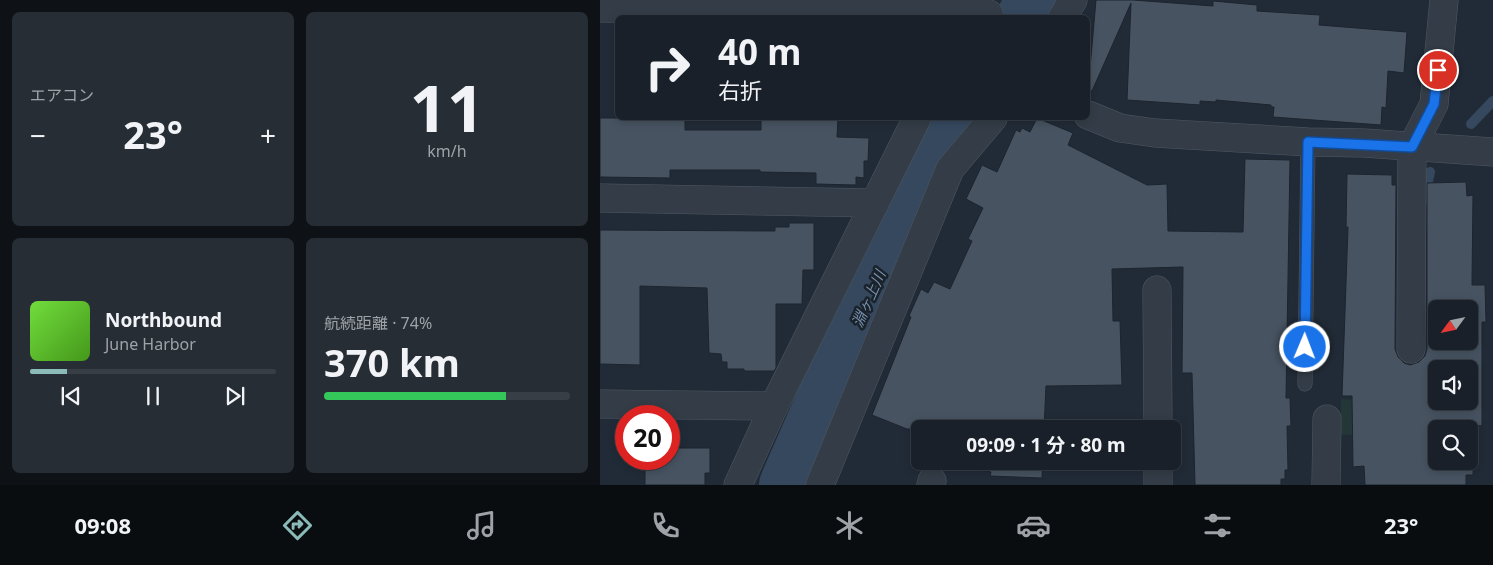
<!DOCTYPE html>
<html lang="ja">
<meta charset="utf-8">
<style>
body{margin:0;font-family:"Noto Sans","Noto Sans JP",sans-serif;background:#262d35;color:#f1f3f6;height:100vh;display:flex;flex-direction:column;font-size:19px;white-space:nowrap}
*{box-sizing:border-box;margin:0}
p{font-size:16px;color:#9fa3a8}
.icon{flex:none;width:28px;height:28px;fill:none;stroke:currentColor;stroke-width:2;stroke-linecap:round;stroke-linejoin:round}
.map{position:relative;flex:1;overflow:hidden}
.details{display:flex;flex-direction:column;gap:12px;padding:12px;background:#0e1217;width:600px}
.details>*{flex:none}
.guide{position:absolute;left:15px;top:15px;width:475px;height:105px;border-radius:8px;box-shadow:0 2px 8px #0003,0 0 0 1px #373e46;background:#192029;color:#f1f3f6;overflow:hidden}
.needle{width:32px;rotate:237deg}
.controls{position:absolute;left:828px;top:300px;display:grid;gap:10px}
.controls a{display:grid;place-items:center;width:50px;height:50px;border-radius:8px;background:#192029;box-shadow:0 2px 8px #0003,0 0 0 1px #373e46;font-size:25px}
.speed{position:absolute;left:15px;top:405px;display:flex;gap:10px;font-size:25px;font-weight:700;text-align:center}
.speed>*{display:grid;place-content:center;width:65px;height:65px;border-radius:50%;background:#192029;box-shadow:0 2px 8px #0003,0 0 0 1px #373e46;line-height:1}
.speed .limit{border:8px solid #d22;background:#fff;color:#111}
.pin{position:absolute;display:grid;place-items:center;width:42px;height:42px;color:#fff;margin:-21px;border:2px solid #fff;border-radius:50%;box-shadow:0 1px 5px #0007}
.me{position:absolute;width:55px;margin:-28px;rotate:1deg;stroke-linejoin:round;filter:drop-shadow(0 0 4px #0008)}
.turn{display:flex;align-items:center;gap:18px;height:105px;padding:0 20px;font-size:22px}
.turn .icon{width:65px;height:65px;stroke-width:2.5}
.turn b{display:block;font-size:35px;line-height:42px}
.big{font-size:38px;font-weight:700;line-height:1.1}
.details .widget{flex:1;display:flex;flex-direction:column;justify-content:center;gap:8px;min-width:0;padding:0 18px;border-radius:8px;background:#262d35}
.details .dial{align-items:center;gap:0}
.dial b{font-size:65px;line-height:1}
.song{display:flex;align-items:center;gap:15px}
.cover{width:60px;height:60px;border-radius:8px;background:linear-gradient(135deg,hsl(100 70% 55%),hsl(100 70% 35%))}
.played{height:5px;border-radius:2px;background:linear-gradient(90deg,#8bbbb9 15%,#373e46 15%)}
.keys{display:flex;justify-content:space-around;direction:ltr}
.heat{display:flex;justify-content:space-between;align-items:center;font-size:28px;direction:ltr}
.charge{height:8px;border-radius:4px;background:linear-gradient(90deg,#34c759 74%,#373e46 0)}
.details .tiles{flex:1;display:grid;gap:12px;grid-template-columns:repeat(2,1fr)}
.trip{position:absolute;left:311px;top:420px;width:270px;height:50px;border-radius:8px;background:#192029;box-shadow:0 2px 8px #0003,0 0 0 1px #373e46;font-weight:700;line-height:50px;text-align:center}
.tab-bar{display:flex;height:80px;justify-content:space-around;align-items:center;background:#0a0d10;color:#9fa3a8}
.tab-bar .icon{width:35px;height:35px}
.tab-bar .current{color:#8bbbb9}
.tab-bar b{font-size:22px;color:#f1f3f6}
main{display:flex;flex:1;min-height:0}
.map>svg:first-child{display:block}
</style>
<main>
<section class="details">
<div class="tiles">
<div class="widget"><p>エアコン</p>
<div class="heat"><a>−</a><b class="big">23°</b><a>+</a></div>
</div>
<div class="widget dial"><b>11</b><p>km/h</p></div>
<div class="widget">
<div class="song"><i class="cover"></i><div><b>Northbound</b><p>June Harbor</p></div></div>
<div class="played"></div>
<div class="keys"><svg class="icon" aria-label="previous" viewBox="0 0 24 24"><path d="M18 5L8 12l10 7zM5 5v14"/></svg><svg class="icon" aria-label="pause" viewBox="0 0 24 24"><path d="M8 5v14M16 5v14"/></svg><svg class="icon" aria-label="next" viewBox="0 0 24 24"><path d="M6 5l10 7-10 7zM19 5v14"/></svg></div>
</div>
<div class="widget"><p>航続距離 · 74%</p><b class="big">370 km</b><div class="charge"></div></div>
</div>
</section>
<div class="map">
<svg width="893" height="485" viewBox="0 0 893 485">
<rect width="100%" height="100%" fill="#212b37"/>
<path fill="#233738" d="M 741,399 L 810,403 L 810,433 L 741,435 Z"/>
<g fill="none" stroke-linecap="round" stroke-linejoin="round">
<path stroke="#35485e" stroke-width="10" d="M 871,124 L 893,101
M 824,200 L 830,172"/>
<path stroke="#35485e" stroke-width="58" d="M 425,18 L 436,0
M 188,485 L 331,158 L 358,118"/>
</g>
<path fill="#475361" stroke="#1c242e" fill-rule="evenodd" d="M 496,0 L 533,0 L 613,6 L 613,1 L 657,5 L 657,11 L 720,15 L 719,25 L 807,32 L 804,73 L 788,71 L 786,108 L 782,107 L 781,125 L 673,117 L 674,107 L 671,107 L 671,105 L 616,100 L 616,102 L 600,101 L 600,105 L 527,100 L 531,3 L 492,91 L 488,90 Z
M 0,118 L 85,118 L 85,130 L 161,130 L 161,118 L 238,118 L 237,137 L 269,138 L 268,161 L 264,161 L 264,178 L 256,177 L 256,185 L 216,184 L 216,173 L 160,172 L 160,170 L 70,170 L 70,178 L 0,177 Z
M 437,118 L 473,133 L 468,145 L 547,185 L 567,184 L 568,231 L 643,232 L 645,159 L 690,160 L 686,398 L 690,398 L 691,426 L 687,426 L 688,470 L 685,470 L 685,479 L 681,479 L 681,485 L 595,485 L 592,373 L 582,373 L 583,267 L 512,269 L 513,321 L 520,321 L 522,385 L 446,386 L 444,429 L 307,429 L 272,415 L 311,317 L 309,316 L 321,289 L 328,293 L 334,282 L 350,289 L 372,241 L 368,239 L 383,208 L 366,199 L 382,165 L 397,172 L 416,130 L 420,132 L 422,128 L 430,132 Z
M 747,174 L 792,175 L 792,185 L 796,185 L 795,349 L 798,357 L 804,363 L 810,365 L 819,362 L 825,356 L 827,349 L 827,183 L 866,182 L 867,196 L 873,195 L 872,285 L 885,285 L 886,322 L 882,322 L 882,426 L 874,425 L 873,475 L 866,475 L 866,485 L 765,485 L 764,466 L 753,467 L 752,396 L 742,396 L 748,227 L 746,227 ZM 836,309 L 869,309 L 869,341 L 836,341 ZM 836,369 L 869,369 L 869,401 L 836,401 ZM 836,429 L 869,429 L 869,461 L 836,461 Z
M 189,223 L 214,223 L 214,270 L 203,270 L 202,304 L 176,304 L 176,368 L 174,371 L 144,371 L 144,369 L 127,369 L 127,362 L 122,362 L 121,354 L 109,353 L 107,288 L 40,286 L 40,365 L 0,364 L 0,230 L 175,231 L 175,227 L 189,227 Z
M 69,448 L 110,448 L 110,473 L 105,473 L 105,485 L 45,485 L 45,459 L 69,459 Z
M 357,461 L 443,461 L 442,478 L 390,476 L 391,472 L 357,466 Z"/>
<g fill="none" stroke-linecap="round" stroke-linejoin="round">
<defs>
<path id="service" d="M 705,384 L 708,142"/>
<path id="minor" d="M 0,8 L 389,14
M 462,18 L 473,0
M 488,115 L 520,128 L 555,133 L 708,142 L 764,143 L 893,152
M 0,198 L 275,203
M 557,290 L 558,429
M 811,349 L 812,147 L 834,104 L 844,0
M 558,461 L 558,485
M 138,485 L 174,406 L 317,118
M 220,485 L 350,169 L 393,118
M 331,485 L 332,481
M 726,485 L 727,419"/>
<path id="tertiary" d="M 0,404 L 174,406"/>
</defs>
<use href="#service" stroke="#4f5862" stroke-width="15"/>
<use href="#minor" stroke="#4f5862" stroke-width="29"/>
<use href="#tertiary" stroke="#4f5862" stroke-width="29"/>
<use href="#service" stroke="#343d47" stroke-width="14"/>
<use href="#minor" stroke="#343d47" stroke-width="28"/>
<use href="#tertiary" stroke="#343d47" stroke-width="28"/>
</g>
<g fill="none" stroke-linecap="round" stroke-linejoin="round">
<defs>
<path id="route" d="M 705,347 L 708,142 L 812,147 L 834,104 L 838,70"/>
</defs>
<use href="#route" stroke="#114b97" stroke-width="12"/>
<use href="#route" stroke="#1a73e8" stroke-width="9"/>
</g>
<g text-anchor="middle" stroke-width="5" stroke-linejoin="round" paint-order="stroke">
<g font-size="15" font-style="italic" fill="#7890ab" stroke="#1a222c">
<text transform="translate(269 299) rotate(-66)" y="5">淵ヶ上川</text>
</g>
</g>
</svg>
<div class="controls">
<a><svg class="needle" viewBox="-14 -14 28 28"><path d="M0-13l5 13h-10z" fill="#e53935"/><path d="M0 13l5-13h-10z" fill="#9fa3a8"/></svg></a>
<a><svg class="icon" aria-label="sound" viewBox="0 0 24 24"><path d="M4 9h4l5-4v14l-5-4H4zM17 9q2 3 0 6"/></svg></a>
<a><svg class="icon" aria-label="search" viewBox="0 0 24 24"><circle cx="10" cy="10" r="6"/><path d="M15 15l6 6"/></svg></a>
</div>
<div class="speed"><div class="limit">20</div></div>
<div class="pin" style="left:838px;top:70px;background:#d93025"><svg class="icon" aria-label="arrive" viewBox="0 0 24 24"><path d="M6 21V4h12l-3 4 3 4H6"/></svg></div>
<svg class="me" style="left:705px;top:347px" viewBox="-20 -20 40 40"><circle r="17" fill="#1a73e8" stroke="#fff" stroke-width="3"/><path d="M0-11L8 9 0 5-8 9z" fill="#fff"/></svg>
<div class="trip">09:09 · 1 分 · 80 m</div>
<div class="guide">
<div class="turn"><svg class="icon" aria-label="right" viewBox="0 0 24 24"><path d="M7 20v-9h11M14 6l5 5-5 5"/></svg><div><b>40 m</b>右折</div></div>
</div>
</div>
</main>
<nav class="tab-bar">
<b>09:08</b>
<svg class="icon current" aria-label="directions" viewBox="0 0 24 24"><path d="M12 3l9 9-9 9-9-9zM9 14v-3h6M13 9l2 2-2 2"/></svg>
<svg class="icon" aria-label="music" viewBox="0 0 24 24"><path d="M9 18V5l10-2v13"/><circle cx="6" cy="18" r="3"/><circle cx="16" cy="16" r="3"/></svg>
<svg class="icon" aria-label="phone" viewBox="0 0 24 24"><path d="M5 4h4l2 5-3 2q2 4 5 5l2-3 5 2v4C11 20 4 13 5 4z"/></svg>
<svg class="icon" aria-label="climate" viewBox="0 0 24 24"><path d="M12 3v18M4 7l16 10M4 17L20 7"/></svg>
<svg class="icon" aria-label="car" viewBox="0 0 24 24"><path d="M5 17H2v-5l4-1 3-4h7l3 4 3 1v5h-3M9 17h6M6 11h13"/><circle cx="7" cy="17" r="2"/><circle cx="17" cy="17" r="2"/></svg>
<svg class="icon" aria-label="filters" viewBox="0 0 24 24"><path d="M4 7h16M4 17h16"/><circle cx="9" cy="7" r="2"/><circle cx="15" cy="17" r="2"/></svg>
<b>23°</b>
</nav>
